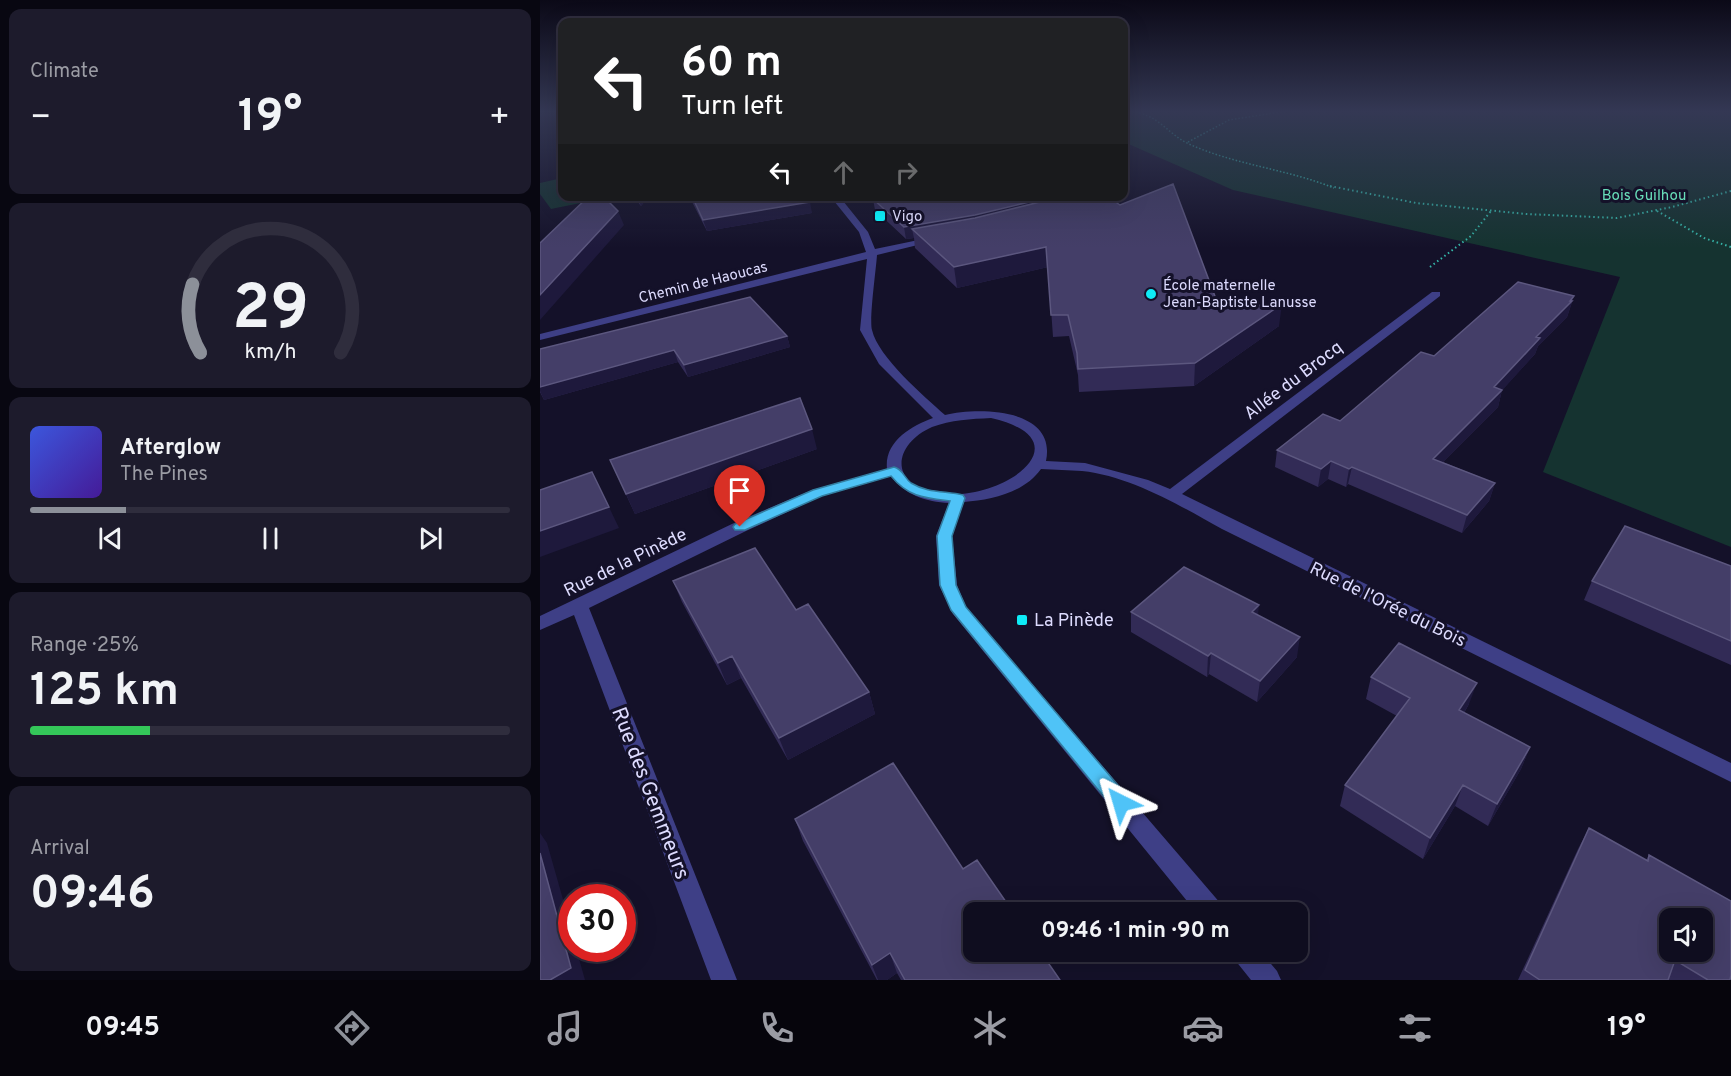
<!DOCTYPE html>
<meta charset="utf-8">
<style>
body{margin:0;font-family:Overpass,sans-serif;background:#1d1b2c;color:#f1f3f6;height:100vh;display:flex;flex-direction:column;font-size:22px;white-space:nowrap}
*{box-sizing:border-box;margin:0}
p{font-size:20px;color:#9b9ca4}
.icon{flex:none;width:33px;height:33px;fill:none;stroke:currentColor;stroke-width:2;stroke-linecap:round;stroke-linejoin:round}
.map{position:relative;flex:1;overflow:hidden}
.details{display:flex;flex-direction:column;gap:9px;padding:9px;background:#080711;width:540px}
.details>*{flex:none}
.guide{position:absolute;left:18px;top:18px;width:570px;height:183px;border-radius:12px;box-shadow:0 6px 24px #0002,0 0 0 2px #2f2d3d;background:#202124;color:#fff;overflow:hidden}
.tools{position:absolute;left:1119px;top:908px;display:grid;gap:12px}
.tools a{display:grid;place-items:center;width:54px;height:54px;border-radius:12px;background:#0f0d1f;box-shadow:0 6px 24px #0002,0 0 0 2px #2f2d3d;font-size:30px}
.speed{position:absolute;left:18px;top:884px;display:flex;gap:12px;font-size:30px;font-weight:700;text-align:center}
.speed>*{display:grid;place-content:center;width:78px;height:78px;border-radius:50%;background:#0f0d1f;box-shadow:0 6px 24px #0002,0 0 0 2px #2f2d3d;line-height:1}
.speed .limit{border:9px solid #d22;background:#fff;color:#111}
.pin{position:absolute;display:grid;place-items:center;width:51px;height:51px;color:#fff;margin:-62px -26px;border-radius:50% 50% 50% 0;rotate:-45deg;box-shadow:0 0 6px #0007}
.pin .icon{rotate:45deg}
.me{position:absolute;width:66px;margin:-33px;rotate:320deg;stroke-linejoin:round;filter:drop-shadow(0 0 4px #0008)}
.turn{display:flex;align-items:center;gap:21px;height:126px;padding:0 24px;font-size:27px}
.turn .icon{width:78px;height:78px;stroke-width:2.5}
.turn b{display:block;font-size:42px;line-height:51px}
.lanes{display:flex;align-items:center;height:57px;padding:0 24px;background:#0003;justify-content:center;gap:30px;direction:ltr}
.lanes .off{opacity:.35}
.big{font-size:45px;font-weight:700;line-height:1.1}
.details .widget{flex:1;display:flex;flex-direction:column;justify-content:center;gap:9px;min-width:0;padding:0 21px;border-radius:12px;background:#1d1b2c}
.details .dial{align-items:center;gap:0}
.dial svg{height:156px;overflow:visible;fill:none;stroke:#2f2d3d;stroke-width:7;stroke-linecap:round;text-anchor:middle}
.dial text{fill:#f1f3f6;stroke:none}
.song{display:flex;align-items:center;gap:18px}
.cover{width:72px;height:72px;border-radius:9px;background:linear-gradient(135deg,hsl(230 70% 55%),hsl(260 70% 35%))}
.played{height:6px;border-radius:3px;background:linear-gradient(90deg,#8c9099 20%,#2f2d3d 20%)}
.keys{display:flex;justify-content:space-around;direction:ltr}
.heat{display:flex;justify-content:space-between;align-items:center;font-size:33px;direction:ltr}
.charge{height:9px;border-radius:4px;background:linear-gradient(90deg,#34c759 25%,#2f2d3d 0)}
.trip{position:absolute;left:423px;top:902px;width:345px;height:60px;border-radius:12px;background:#0f0d1f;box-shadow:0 6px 24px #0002,0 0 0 2px #2f2d3d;font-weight:700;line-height:60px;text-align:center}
.menu{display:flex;height:96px;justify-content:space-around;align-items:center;background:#06050c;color:#9b9ca4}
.menu .icon{width:42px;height:42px}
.menu .on{color:#8c9099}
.menu b{font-size:27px;color:#f1f3f6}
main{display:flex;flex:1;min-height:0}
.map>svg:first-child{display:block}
</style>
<main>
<section class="details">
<div class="widget"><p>Climate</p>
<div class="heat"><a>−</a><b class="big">19°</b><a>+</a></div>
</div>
<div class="widget dial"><svg viewBox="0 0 100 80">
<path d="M14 69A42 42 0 1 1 86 69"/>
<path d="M14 69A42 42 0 0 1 10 34" stroke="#8c9099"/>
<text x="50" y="56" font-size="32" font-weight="700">29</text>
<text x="50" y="72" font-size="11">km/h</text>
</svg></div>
<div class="widget">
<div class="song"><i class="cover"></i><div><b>Afterglow</b><p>The Pines</p></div></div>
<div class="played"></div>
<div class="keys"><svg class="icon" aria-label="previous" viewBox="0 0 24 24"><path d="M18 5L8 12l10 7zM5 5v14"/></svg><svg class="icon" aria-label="pause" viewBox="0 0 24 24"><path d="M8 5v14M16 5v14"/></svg><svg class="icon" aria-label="next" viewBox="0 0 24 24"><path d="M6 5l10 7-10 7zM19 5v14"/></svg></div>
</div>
<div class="widget"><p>Range · 25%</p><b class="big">125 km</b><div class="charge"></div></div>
<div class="widget"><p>Arrival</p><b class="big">09:46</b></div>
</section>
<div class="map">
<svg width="1191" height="980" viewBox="0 0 1191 980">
<rect width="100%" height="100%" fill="#141129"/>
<path fill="#153330" d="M 584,111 L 1191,111 L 1191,547 L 1003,472 L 1080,277 L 693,190 L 584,142 Z
M 22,178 L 22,196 L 70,197 L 11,209 L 0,194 L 0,183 Z"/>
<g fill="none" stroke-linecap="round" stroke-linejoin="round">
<path stroke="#35b7a9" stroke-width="1.5" stroke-dasharray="1.5 2" stroke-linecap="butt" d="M 589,111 C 619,114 626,133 649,144 C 695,165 747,169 794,188
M 648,142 L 689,120 L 746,111"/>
<path stroke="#35b7a9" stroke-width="2" stroke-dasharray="1.5 3" stroke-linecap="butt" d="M 790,186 L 876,203 L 986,214 L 1077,218 L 1132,207 L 1191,191
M 1117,211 L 1164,238 L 1191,247
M 890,267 L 931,236 L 951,211"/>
<path fill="#3e3f86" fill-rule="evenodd" d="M 290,196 L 299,196 L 328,232 L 335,249 L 393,237 L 398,240 L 337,255 C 336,270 329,319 332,330 C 338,357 385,397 405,415 C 439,407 517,408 506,461 L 545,463 L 608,480 L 630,489 L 892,292 L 900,292 L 900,296 L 642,494 L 1191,763 L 1191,782 L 682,529 C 641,506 590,476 542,471 C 529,470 515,470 501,469 C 484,493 451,500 424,502 L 412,536 L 417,585 L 426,607 L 681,904 L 684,912 L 656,912 L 413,614 L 399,585 L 396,536 L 409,503 C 386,502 365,495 351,476 L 282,496 L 206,531 L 49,608 L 197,980 L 171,980 L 34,615 L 0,630 L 0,616 L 194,523 L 272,490 L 347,469 C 344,442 371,426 393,418 L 339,364 L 320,330 L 327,259 L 0,340 L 0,334 L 326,252 L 319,232 ZM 451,418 C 551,441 457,507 392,492 C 347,481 356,443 392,427 C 411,420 431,419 451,418 Z
M 691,951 L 720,951 L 737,971 L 741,980 L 711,980 L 695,960 Z"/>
</g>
<path fill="#322b56" d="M 93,196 L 109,196 L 101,206 Z
M 149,196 L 263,196 L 272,213 L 167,231 Z
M 333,199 L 679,307 L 739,326 L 654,386 L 539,392 L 538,375 L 529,336 L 513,337 L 508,267 L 417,288 L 375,248 L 374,238 L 366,239 L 335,210 Z
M 1034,296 L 1027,317 L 998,346 L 995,354 L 962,390 L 958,407 L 903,462 L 955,483 L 949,501 L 922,533 L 808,484 L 806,487 L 788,479 L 778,487 L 735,467 L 737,450 L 800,421 L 894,356 Z
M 247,336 L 250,347 L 148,377 L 138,362 L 4,400 L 0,392 L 0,349 Z
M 277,449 L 95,514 L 70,460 Z
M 1191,566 L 1191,665 L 1044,600 L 1052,581 Z
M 133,581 L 256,610 L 329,692 L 335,714 L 248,760 L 201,678 L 187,685 L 142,602 Z
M 591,612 L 718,615 L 757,657 L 717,702 L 669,674 L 667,677 L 591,632 Z
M 831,677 L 929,704 L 924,713 L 990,747 L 981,769 L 948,826 L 915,806 L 883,859 L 800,806 L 805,785 L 857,716 L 826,699 Z
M 255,819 L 423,869 L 520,980 L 361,980 L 357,973 L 347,980 L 337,980 L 263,841 Z
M 1049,828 L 1106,860 L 1109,855 L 1190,980 L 978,980 L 1038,849 Z"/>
<path fill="#1e193c" d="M 97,196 L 109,196 L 101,206 Z
M 514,196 L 545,196 L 546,200 L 372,229 L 374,238 L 366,239 L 364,227 Z
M 270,202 L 272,213 L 167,231 L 163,220 Z
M 78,211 L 84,225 L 0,320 L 0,295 Z
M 506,247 L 508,267 L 417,288 L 414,267 Z
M 1034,296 L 1027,317 L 998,346 L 995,354 L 958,395 L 962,390 L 958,407 L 889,476 L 893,459 L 996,337 Z
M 742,304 L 739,326 L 654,386 L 655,363 Z
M 247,336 L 250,347 L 148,377 L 144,365 Z
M 134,350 L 138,362 L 4,400 L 0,391 L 0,387 Z
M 272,429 L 277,449 L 95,514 L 86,494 Z
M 791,461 L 788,479 L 778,487 L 781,469 Z
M 812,467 L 808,484 L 806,487 L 809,469 Z
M 955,483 L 949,501 L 922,533 L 927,515 Z
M 69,507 L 79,528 L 0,557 L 0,531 Z
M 719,605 L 717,625 L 712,612 Z
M 760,637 L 757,657 L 717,702 L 720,681 Z
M 671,653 L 669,674 L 667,677 L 668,656 Z
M 192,656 L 201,678 L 187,685 L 178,663 Z
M 937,683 L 929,704 L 912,732 L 919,710 Z
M 329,692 L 335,714 L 248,760 L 239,738 Z
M 990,747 L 981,769 L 948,826 L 957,804 Z
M 923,785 L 915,806 L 883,859 L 890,838 Z
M 0,833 L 7,843 L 32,931 L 32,948 L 36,948 L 45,980 L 10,980 L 0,853 Z
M 350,953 L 357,973 L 347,980 L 338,980 L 332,965 Z"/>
<path fill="#443e68" stroke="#5c577f" stroke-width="1.5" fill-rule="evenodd" d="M 633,184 L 679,307 L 742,304 L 655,363 L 538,369 L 537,353 L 528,315 L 511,315 L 506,247 L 414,267 L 372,229 L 435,218 L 524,196 L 567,196 L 580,205 Z
M 49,196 L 63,196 L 78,211 L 0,295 L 0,243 Z
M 152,196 L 263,196 L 270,202 L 163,220 Z
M 346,196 L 514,196 L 435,215 L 364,227 L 333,199 Z
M 978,282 L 1034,296 L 1030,301 L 1032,301 L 996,337 L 1000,338 L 954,387 L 962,390 L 893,459 L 955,483 L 927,515 L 812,467 L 809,469 L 791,461 L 781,469 L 737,450 L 783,414 L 800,421 L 881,352 L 894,356 Z
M 210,297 L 247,336 L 144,365 L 134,350 L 0,387 L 0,349 Z
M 260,398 L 272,429 L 86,494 L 70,460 Z
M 52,472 L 69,507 L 0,531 L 0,490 Z
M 1085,526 L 1191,566 L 1191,641 L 1052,581 Z
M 215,548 L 256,610 L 268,604 L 329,692 L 239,738 L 192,656 L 178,663 L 133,581 Z
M 644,567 L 719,605 L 712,612 L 760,637 L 720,681 L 671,653 L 668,656 L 591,612 Z
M 859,643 L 937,683 L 919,710 L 990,747 L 957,804 L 923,785 L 890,838 L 805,785 L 870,698 L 831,677 Z
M 353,763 L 423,869 L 437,860 L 473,912 L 434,912 L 434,951 L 500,951 L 520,980 L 365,980 L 350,953 L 332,965 L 255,819 Z
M 1049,828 L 1108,861 L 1109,855 L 1191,901 L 1191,975 L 1190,980 L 1168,980 L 1135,960 L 1128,980 L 1000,980 L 985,970 ZM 1130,918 L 1162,918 L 1162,951 L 1130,951 Z
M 0,853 L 31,968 L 10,980 L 0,980 Z"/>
<linearGradient id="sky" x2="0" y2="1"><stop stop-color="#0b0917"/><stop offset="0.45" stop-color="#343854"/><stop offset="1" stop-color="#343854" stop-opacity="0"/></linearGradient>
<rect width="1191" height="248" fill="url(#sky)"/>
<path fill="#4fc3f7" stroke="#337fa1" stroke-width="1.5" d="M 354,467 C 363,469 364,478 371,483 C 387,493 406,491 423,495 L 425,498 L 412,536 L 416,585 L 426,607 L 588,797 L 591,803 L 588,809 L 581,812 L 574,809 L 411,610 L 400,585 L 397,536 L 410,501 C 385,498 368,497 351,476 L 282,496 L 205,530 L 195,530 L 193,527 L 195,524 L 273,490 Z"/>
<g fill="#0eebf6" stroke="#141129" stroke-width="2">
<rect x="334" y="210" width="12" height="12" rx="3"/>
<circle cx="611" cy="294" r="6"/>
<rect x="476" y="614" width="12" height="12" rx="3"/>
</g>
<g text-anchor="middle" stroke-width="6" stroke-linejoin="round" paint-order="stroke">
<g font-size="15" fill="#68ddb9" stroke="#141129">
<text x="1104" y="200">Bois Guilhou</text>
</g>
<g font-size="15" fill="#dddbfe" stroke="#141129" text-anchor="start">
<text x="352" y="221">Vigo</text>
<text x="623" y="290">École maternelle<tspan x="623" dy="17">Jean-Baptiste Lanusse</tspan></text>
</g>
<g font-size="15" fill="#dddbfe" stroke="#141129">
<text transform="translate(163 282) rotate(-14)" y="5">Chemin de Haoucas</text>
</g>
<g font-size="18" fill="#dddbfe" stroke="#141129">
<text transform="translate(753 380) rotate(-37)" y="6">Allée du Brocq</text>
<text transform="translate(85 562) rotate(-26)" y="6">Rue de la Pinède</text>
<text transform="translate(848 604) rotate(26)" y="6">Rue de l'Orée du Bois</text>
</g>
<g font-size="18" fill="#dddbfe" stroke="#141129" text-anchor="start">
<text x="494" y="626">La Pinède</text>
</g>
<g font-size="21" fill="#dddbfe" stroke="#141129">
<text transform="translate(111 793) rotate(69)" y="7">Rue des Gemmeurs</text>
</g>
</g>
</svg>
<div class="tools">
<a><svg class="icon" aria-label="sound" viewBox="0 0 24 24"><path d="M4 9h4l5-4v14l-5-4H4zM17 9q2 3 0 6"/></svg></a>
</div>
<div class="speed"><div class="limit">30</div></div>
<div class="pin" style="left:200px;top:527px;background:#d93025"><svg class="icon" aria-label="arrive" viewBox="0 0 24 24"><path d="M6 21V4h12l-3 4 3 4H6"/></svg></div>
<svg class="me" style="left:581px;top:803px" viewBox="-20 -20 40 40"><path d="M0-17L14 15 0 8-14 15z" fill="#4fc3f7" stroke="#fff" stroke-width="4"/></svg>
<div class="trip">09:46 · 1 min · 90 m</div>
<div class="guide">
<div class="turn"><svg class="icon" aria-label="left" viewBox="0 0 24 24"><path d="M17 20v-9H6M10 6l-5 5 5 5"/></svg><div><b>60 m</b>Turn left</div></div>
<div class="lanes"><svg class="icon" aria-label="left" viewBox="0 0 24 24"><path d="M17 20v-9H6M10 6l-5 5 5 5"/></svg><svg class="icon off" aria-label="ahead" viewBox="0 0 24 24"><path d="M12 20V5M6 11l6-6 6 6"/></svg><svg class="icon off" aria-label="right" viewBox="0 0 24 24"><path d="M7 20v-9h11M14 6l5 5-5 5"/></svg></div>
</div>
</div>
</main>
<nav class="menu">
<b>09:45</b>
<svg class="icon on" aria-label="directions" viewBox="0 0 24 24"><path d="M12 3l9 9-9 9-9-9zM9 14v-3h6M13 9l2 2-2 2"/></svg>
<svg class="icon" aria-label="music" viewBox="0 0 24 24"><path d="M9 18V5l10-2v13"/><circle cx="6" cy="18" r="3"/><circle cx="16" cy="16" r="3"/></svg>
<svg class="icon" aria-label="phone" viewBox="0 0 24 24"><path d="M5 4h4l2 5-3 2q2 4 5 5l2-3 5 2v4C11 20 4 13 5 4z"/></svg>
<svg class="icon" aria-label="climate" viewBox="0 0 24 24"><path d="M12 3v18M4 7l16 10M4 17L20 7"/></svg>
<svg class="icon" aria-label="car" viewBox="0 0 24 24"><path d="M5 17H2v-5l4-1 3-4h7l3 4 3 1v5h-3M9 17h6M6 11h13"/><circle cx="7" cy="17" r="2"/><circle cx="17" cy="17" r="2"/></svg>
<svg class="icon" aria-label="filters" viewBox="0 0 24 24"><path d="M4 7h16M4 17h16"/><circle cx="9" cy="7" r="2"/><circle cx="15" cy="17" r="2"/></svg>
<b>19°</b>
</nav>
